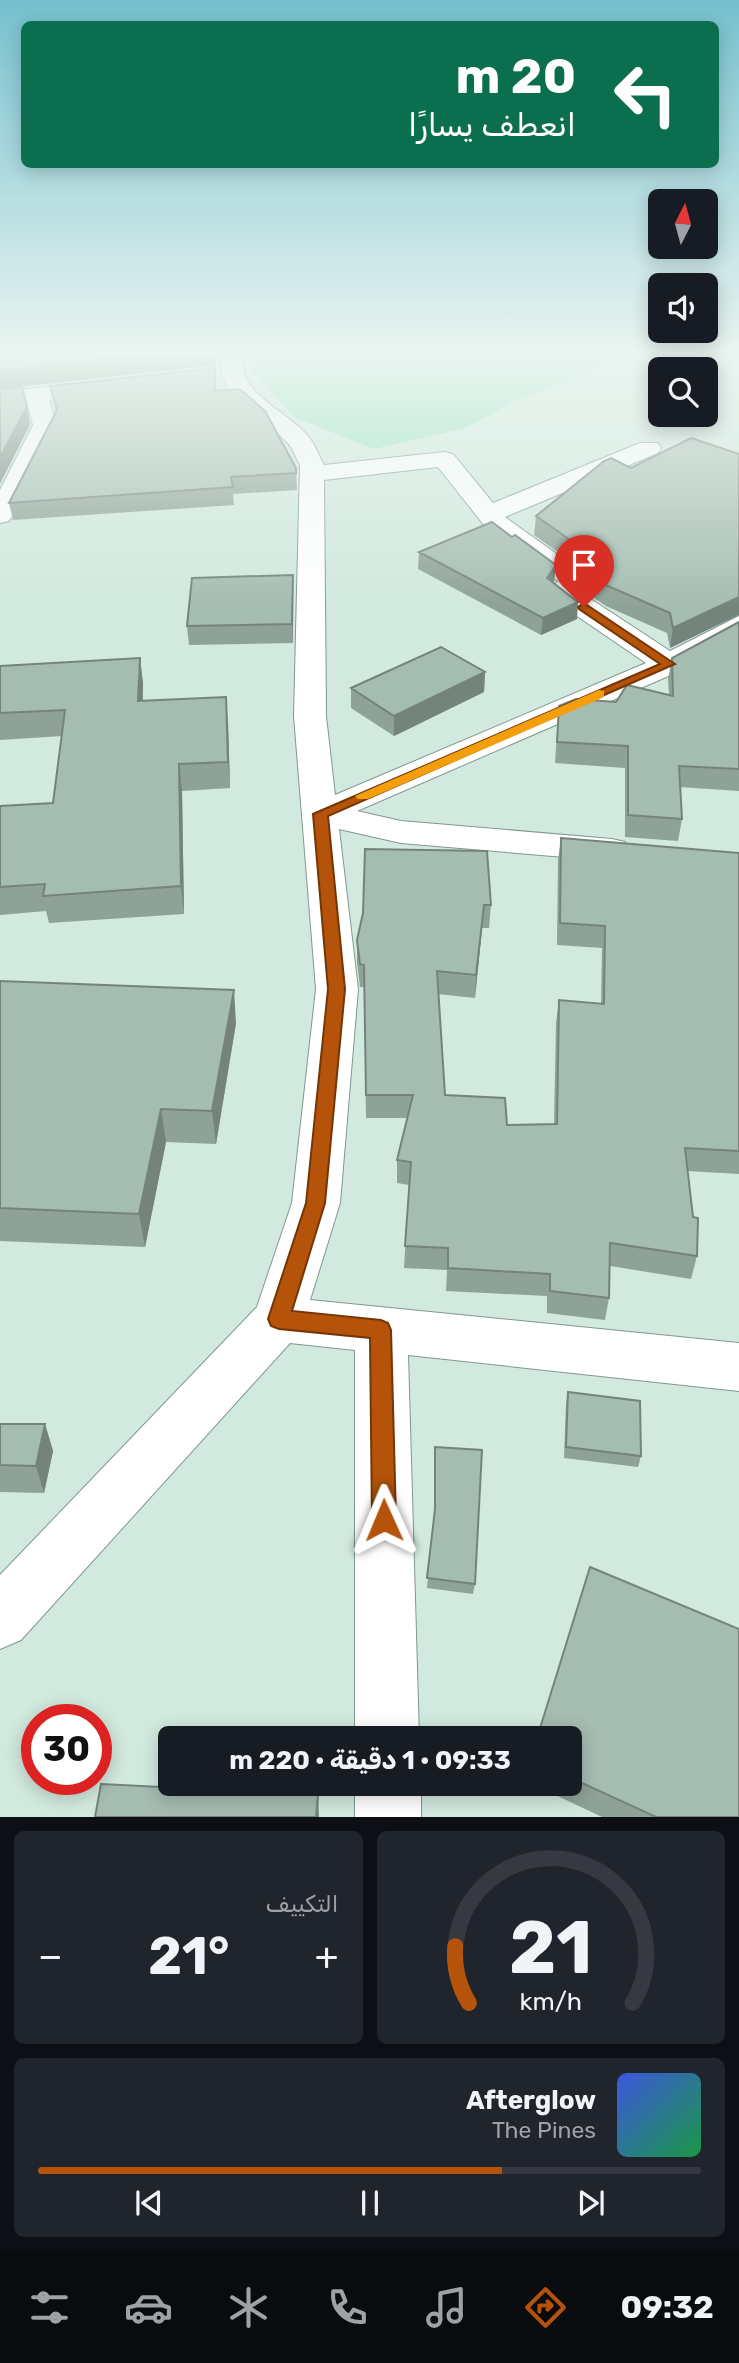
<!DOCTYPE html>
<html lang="ar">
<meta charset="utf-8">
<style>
body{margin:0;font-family:Rubik,Cairo,sans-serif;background:#20242c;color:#f1f3f6;direction:rtl;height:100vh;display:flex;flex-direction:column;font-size:26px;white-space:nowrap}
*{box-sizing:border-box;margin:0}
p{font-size:23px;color:#9ea1a6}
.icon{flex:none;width:38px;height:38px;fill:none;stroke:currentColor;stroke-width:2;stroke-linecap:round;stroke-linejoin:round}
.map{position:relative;height:1817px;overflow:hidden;direction:ltr}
.details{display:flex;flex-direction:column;gap:14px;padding:14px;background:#0d0f14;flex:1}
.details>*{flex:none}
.guide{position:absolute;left:21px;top:21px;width:698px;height:147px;border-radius:10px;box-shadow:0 4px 18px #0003;direction:rtl;background:#0b6e4f;color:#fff;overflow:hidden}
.needle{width:46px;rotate:6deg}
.controls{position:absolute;left:648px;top:189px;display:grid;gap:14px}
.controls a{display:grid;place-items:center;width:70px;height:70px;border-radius:10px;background:#171b24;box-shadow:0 4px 18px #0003;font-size:35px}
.speed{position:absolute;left:21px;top:1704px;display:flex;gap:14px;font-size:35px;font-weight:700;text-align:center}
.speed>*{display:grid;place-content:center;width:91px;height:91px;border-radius:50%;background:#171b24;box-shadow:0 4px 18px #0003;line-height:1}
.speed .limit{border:10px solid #d22;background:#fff;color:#111}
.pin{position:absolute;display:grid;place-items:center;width:60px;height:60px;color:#fff;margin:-72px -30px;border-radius:50% 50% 50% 0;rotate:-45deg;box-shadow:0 0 7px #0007}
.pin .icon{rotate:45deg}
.me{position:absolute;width:77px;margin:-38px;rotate:359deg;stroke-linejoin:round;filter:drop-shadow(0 0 5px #0008)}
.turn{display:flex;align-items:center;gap:24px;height:147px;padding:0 28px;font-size:32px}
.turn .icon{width:91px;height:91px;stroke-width:2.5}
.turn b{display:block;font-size:49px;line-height:60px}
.big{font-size:52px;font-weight:700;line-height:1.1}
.details .card{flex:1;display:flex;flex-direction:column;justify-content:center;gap:10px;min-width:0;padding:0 24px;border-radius:10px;background:#20242c}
.details .dial{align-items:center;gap:0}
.dial svg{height:182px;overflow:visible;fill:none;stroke:#363941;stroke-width:7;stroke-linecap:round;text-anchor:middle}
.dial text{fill:#f1f3f6;stroke:none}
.song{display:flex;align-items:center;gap:21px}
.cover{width:84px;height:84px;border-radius:10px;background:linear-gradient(135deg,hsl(230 70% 55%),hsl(140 70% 35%))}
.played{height:7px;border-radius:4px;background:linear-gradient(90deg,#b45309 70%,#363941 70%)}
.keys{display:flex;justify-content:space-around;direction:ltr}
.heat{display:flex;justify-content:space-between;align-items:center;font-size:38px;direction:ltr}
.details .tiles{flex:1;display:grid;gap:14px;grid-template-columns:1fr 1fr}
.card:last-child{grid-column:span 2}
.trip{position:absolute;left:158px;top:1726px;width:424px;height:70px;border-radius:10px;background:#171b24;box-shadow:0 4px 18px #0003;font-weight:700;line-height:70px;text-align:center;direction:rtl}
.tabs{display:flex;height:112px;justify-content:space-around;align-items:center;background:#090b0e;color:#9ea1a6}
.tabs .icon{width:49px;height:49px}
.tabs .on{color:#b45309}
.tabs b{font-size:32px;color:#f1f3f6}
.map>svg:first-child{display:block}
</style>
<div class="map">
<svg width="739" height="1817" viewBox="0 0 739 1817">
<rect width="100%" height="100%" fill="#d1e9de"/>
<path fill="#94e2c1" d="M 260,354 L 439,354 L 441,358 L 480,354 L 628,356 L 516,401 L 465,428 L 374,449 L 294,417 L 251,370 Z"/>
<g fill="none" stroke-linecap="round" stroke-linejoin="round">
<defs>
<path id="minor" d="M 224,354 L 245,354 C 232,391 289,412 308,436 C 315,444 319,456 324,465 L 444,452 L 453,454 L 493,503 L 640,443 L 658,443 L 661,448 L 658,453 L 505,517 L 586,575 L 590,581 L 580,592 L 670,651 L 739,616 L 739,637 L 680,671 L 357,811 L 401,821 L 612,839 L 625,842 L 630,850 L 625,858 L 612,861 L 401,843 L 339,829 L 358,989 L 340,1203 L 310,1300 L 739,1343 L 739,1391 L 408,1355 L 419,1738 L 355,1738 L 355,1350 L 290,1343 L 21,1640 L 0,1649 L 0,1575 L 257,1307 L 292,1203 L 316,989 L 294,716 L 300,465 C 296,457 292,447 286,441 C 264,419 209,392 224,354 ZM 438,467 L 487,529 L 558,581 L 548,593 L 552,599 L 646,663 L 335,795 L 326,716 L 324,480 Z
M 102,381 L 110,383 L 113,388 L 110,393 L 49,400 L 57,425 L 13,515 L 9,521 L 0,523 L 0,490 L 33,425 L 27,403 L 0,406 L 0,392 Z
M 355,1783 L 421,1783 L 421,1817 L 355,1817 Z"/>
</defs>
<use href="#minor" stroke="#81988d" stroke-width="2"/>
<use href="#minor" fill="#fff" fill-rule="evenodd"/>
</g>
<path fill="#8ea298" d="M 50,386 L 216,391 L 296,468 L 297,490 L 233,494 L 234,505 L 13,520 L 9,503 L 56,413 Z
M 739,454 L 670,648 L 667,633 L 606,606 L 584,591 L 586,572 L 534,535 L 536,516 L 631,468 Z
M 419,552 L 556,565 L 554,582 L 577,619 L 541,635 L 418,569 Z
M 293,575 L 293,643 L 189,645 L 187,626 Z
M 739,622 L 739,791 L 680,787 L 682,819 L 678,841 L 625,837 L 625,768 L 555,763 L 559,706 L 616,702 L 669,695 L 668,679 L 672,658 Z
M 140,658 L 143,684 L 143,701 L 228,723 L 230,788 L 182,791 L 184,914 L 49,923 L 46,911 L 0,915 L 0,806 L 53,803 L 62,736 L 0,740 L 0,666 Z
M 485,672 L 484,692 L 394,736 L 351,708 L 351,688 Z
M 561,838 L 739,853 L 739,1174 L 687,1171 L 697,1256 L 691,1279 L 610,1266 L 609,1298 L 605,1320 L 547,1313 L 547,1296 L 446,1291 L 447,1270 L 404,1268 L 409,1185 L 397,1183 L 397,1160 L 407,1118 L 366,1118 L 364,987 L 360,987 L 357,962 L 357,940 L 363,913 L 491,905 L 489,928 L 482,928 L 475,998 L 438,994 L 445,1095 L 507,1125 L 554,1124 L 556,1023 L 559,1000 L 601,1004 L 602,948 L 557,945 L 558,860 Z
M 0,981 L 236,1023 L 216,1144 L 166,1142 L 145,1247 L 0,1241 Z
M 568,1392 L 641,1456 L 638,1467 L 564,1458 L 566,1403 Z
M 0,1424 L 45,1424 L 53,1451 L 44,1493 L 0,1492 Z
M 435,1447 L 475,1584 L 473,1594 L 427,1588 L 434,1515 Z
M 569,1738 L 739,1817 L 602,1817 L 530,1783 L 569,1783 Z"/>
<path fill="#74847c" d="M 150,354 L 215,354 L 216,365 L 0,389 L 0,371 Z
M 27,406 L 30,425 L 0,484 L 0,458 Z
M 556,565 L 554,581 L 546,594 L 547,578 Z
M 293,575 L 293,643 L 292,624 Z
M 739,597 L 739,615 L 670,648 L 673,628 Z
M 578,602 L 577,619 L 541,635 L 543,618 Z
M 140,658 L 143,684 L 141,727 L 138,701 Z
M 485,672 L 484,692 L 394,736 L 394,716 Z
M 226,697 L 228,723 L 230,788 L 228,762 Z
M 179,764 L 182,791 L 184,914 L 181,886 Z
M 484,905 L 482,928 L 475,998 L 476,975 Z
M 234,990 L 236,1023 L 216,1144 L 212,1111 Z
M 161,1109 L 166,1142 L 145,1247 L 139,1214 Z
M 45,1424 L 53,1451 L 44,1493 L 36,1466 Z
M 318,1795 L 319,1817 L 316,1817 Z"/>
<path fill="#a5bcb1" stroke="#74847c" stroke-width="2" d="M 0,354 L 150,354 L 0,371 Z
M 215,368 L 215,391 L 240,389 L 265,411 L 296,468 L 296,473 L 231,477 L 233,487 L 9,503 L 57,410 L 50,386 Z
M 22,387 L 27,406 L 0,458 L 0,389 Z
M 691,438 L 739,454 L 739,597 L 673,628 L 670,613 L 608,586 L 586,572 L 595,562 L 590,554 L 536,516 L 604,461 L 611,458 L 631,468 Z
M 492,522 L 512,537 L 515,535 L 556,565 L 547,578 L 578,602 L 543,618 L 419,552 Z
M 293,575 L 292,624 L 187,626 L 192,578 Z
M 739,622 L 739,769 L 679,766 L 682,819 L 628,815 L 628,746 L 557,742 L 559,706 L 576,699 L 616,702 L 627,685 L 673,696 L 672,658 Z
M 441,647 L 485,672 L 394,716 L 351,688 Z
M 140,658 L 138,701 L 226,697 L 228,762 L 179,764 L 181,886 L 43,896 L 45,884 L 0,887 L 0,806 L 53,803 L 65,710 L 0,713 L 0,666 Z
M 561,838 L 739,853 L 739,1151 L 685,1148 L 693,1217 L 698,1218 L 697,1256 L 610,1243 L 609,1298 L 550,1291 L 550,1274 L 448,1268 L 448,1248 L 405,1246 L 411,1162 L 397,1160 L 413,1095 L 366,1095 L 364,965 L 360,964 L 357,940 L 363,913 L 365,849 L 487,851 L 491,905 L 484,905 L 476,975 L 437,971 L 445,1095 L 505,1098 L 507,1125 L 557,1124 L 559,1000 L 604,1004 L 605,926 L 560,923 Z
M 0,981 L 234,990 L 212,1111 L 161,1109 L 139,1214 L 0,1208 Z
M 568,1392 L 640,1401 L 641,1456 L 566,1447 Z
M 0,1424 L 45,1424 L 36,1466 L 0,1465 Z
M 435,1447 L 482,1450 L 475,1584 L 427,1578 L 435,1509 Z
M 590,1567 L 739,1629 L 739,1817 L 656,1817 L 569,1777 L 569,1738 L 537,1738 Z
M 101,1784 L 318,1795 L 316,1817 L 95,1817 Z"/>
<linearGradient id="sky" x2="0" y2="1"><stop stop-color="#75c0ce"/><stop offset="0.58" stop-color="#eaf5f0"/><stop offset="1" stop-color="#eaf5f0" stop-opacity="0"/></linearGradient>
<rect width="739" height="609" fill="url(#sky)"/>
<path fill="#b45309" stroke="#753606" stroke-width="2" d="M 584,603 L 675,664 L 328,816 L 345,989 L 325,1203 L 292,1311 L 381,1320 L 388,1323 L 391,1330 L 396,1520 L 392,1528 L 384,1532 L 375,1528 L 372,1520 L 370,1338 L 279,1329 L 271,1326 L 268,1319 L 306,1203 L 328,989 L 313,814 L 660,664 L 579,609 L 578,607 Z"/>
<path fill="#f59e0b" d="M 599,690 L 604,691 L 604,697 L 368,799 L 358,799 L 355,796 Z"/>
</svg>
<div class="controls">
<a><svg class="needle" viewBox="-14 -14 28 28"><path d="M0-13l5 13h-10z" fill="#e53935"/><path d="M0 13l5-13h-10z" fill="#9ea1a6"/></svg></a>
<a><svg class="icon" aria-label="sound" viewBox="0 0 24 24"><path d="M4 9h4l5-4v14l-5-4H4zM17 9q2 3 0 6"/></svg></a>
<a><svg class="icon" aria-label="search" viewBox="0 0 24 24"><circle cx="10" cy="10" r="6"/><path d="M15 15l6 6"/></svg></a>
</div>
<div class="speed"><div class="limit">30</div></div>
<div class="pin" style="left:584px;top:607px;background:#d93025"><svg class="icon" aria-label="arrive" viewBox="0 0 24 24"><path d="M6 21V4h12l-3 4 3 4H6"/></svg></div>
<svg class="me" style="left:384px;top:1520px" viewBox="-20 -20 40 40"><path d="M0-17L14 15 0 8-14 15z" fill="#b45309" stroke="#fff" stroke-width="4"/></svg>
<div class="trip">09:33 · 1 دقيقة · 220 m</div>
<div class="guide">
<div class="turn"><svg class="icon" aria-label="left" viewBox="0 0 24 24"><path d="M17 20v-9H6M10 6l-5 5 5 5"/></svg><div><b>20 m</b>انعطف يسارًا</div></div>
</div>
</div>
<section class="details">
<div class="tiles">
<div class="card dial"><svg viewBox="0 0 100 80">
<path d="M14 69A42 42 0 1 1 86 69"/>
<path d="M14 69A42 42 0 0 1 8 44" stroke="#b45309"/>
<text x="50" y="56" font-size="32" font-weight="700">21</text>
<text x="50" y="72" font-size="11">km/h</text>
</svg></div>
<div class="card"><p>التكييف</p>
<div class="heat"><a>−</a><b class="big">21°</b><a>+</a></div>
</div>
<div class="card">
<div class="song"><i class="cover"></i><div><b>Afterglow</b><p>The Pines</p></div></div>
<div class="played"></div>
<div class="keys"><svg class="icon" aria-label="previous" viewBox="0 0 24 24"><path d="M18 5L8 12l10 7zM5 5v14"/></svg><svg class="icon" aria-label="pause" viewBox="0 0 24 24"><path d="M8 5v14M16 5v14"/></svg><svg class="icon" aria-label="next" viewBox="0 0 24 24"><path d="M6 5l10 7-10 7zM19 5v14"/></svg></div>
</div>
</div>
</section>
<nav class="tabs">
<b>09:32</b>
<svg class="icon on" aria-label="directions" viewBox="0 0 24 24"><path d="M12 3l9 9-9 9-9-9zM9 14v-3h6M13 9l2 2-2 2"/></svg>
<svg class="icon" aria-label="music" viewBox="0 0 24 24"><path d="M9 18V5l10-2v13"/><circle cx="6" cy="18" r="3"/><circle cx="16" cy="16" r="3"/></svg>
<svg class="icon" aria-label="phone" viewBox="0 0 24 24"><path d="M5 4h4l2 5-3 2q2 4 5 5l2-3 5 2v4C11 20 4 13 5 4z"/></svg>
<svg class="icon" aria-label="climate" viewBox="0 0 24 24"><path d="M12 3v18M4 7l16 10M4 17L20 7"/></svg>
<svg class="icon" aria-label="car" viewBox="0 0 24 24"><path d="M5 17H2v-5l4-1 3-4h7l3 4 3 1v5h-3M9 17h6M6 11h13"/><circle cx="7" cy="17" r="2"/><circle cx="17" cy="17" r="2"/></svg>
<svg class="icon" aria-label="filters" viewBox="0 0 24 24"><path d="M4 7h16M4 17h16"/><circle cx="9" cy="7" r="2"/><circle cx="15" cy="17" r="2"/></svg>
</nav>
